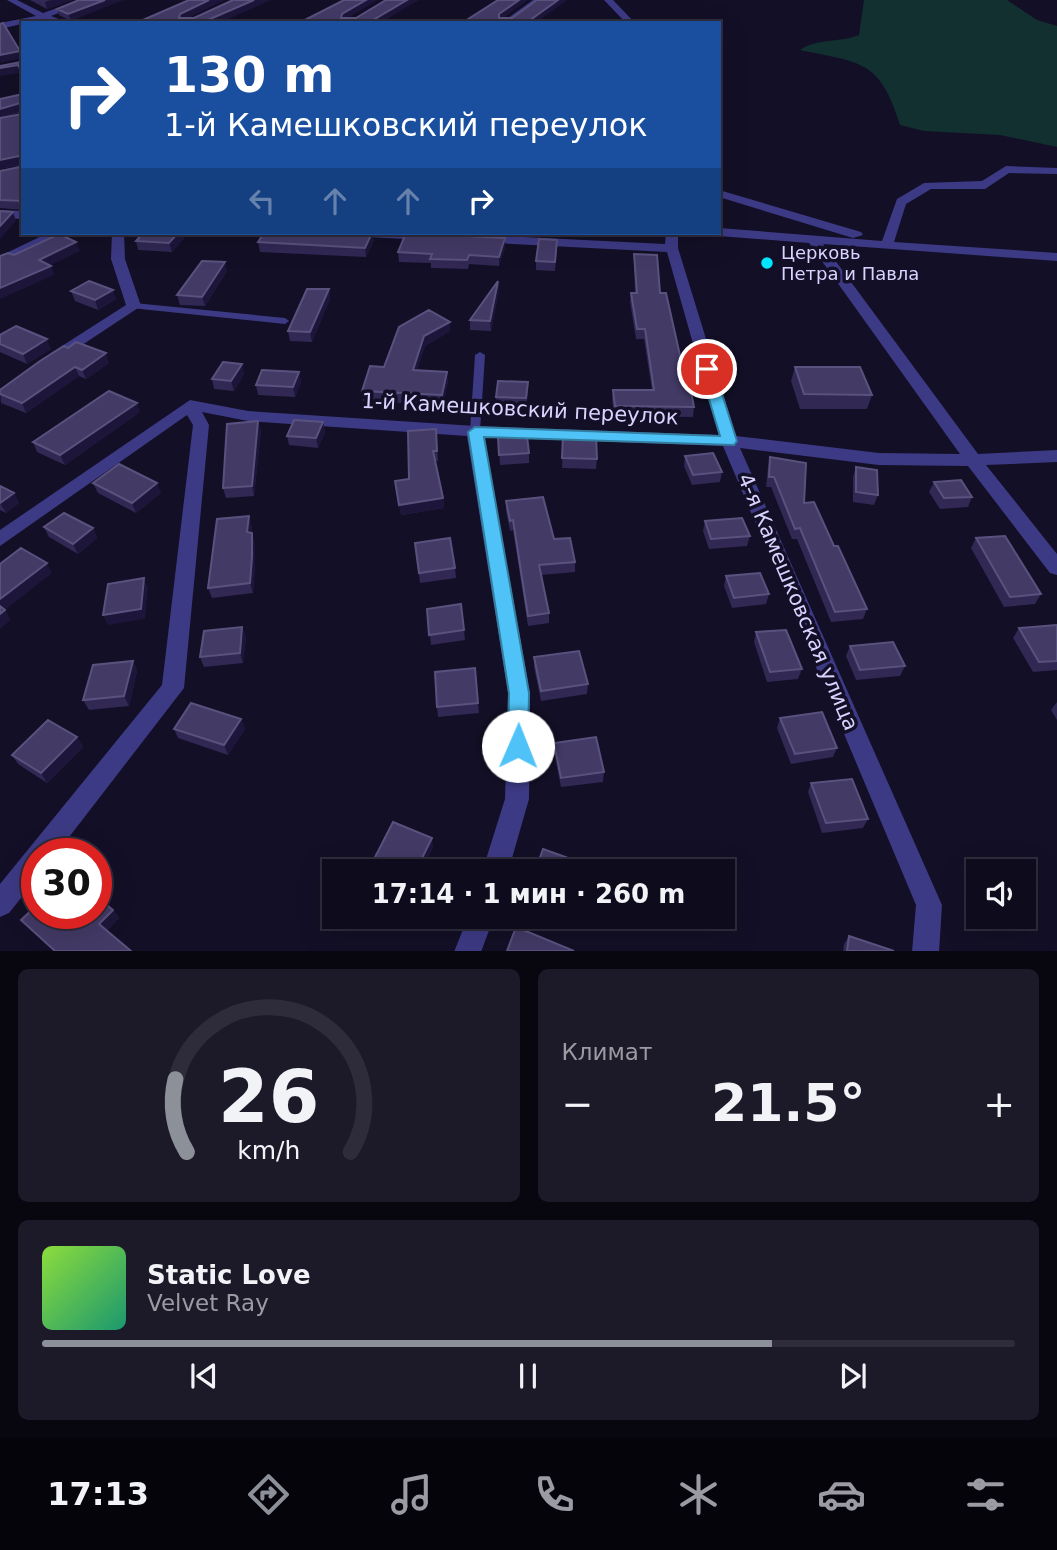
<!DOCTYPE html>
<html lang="ru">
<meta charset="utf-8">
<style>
body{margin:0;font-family:"DejaVu Sans",sans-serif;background:#1c1929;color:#f1f3f6;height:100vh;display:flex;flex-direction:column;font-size:26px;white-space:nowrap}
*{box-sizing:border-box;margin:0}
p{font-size:23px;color:#9b9ba3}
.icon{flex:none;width:38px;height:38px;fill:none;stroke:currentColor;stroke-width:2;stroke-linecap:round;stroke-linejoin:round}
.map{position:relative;height:951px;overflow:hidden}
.sheet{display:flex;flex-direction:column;gap:18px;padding:18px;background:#08060f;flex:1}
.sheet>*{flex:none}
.top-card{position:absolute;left:21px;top:21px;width:700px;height:214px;border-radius:0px;box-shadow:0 7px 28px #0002,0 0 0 2px #2e2b3b;background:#1a4fa0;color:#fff;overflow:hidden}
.fabs{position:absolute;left:966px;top:859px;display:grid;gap:14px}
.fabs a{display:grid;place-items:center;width:70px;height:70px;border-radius:0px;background:#0e0b1c;box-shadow:0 7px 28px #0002,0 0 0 2px #2e2b3b;font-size:35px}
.speed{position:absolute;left:21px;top:838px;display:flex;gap:14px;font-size:35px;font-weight:700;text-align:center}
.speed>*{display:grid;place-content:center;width:91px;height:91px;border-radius:50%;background:#0e0b1c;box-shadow:0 7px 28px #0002,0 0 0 2px #2e2b3b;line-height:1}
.speed .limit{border:10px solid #d22;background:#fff;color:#111}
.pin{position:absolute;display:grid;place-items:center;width:60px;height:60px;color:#fff;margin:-30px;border:4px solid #fff;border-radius:50%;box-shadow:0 2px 7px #0007}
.me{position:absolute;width:77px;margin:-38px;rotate:1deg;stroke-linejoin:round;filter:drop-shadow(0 0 5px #0008)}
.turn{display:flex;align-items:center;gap:24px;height:147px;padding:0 28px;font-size:32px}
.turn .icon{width:91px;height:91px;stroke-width:2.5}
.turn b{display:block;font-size:49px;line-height:60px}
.lanes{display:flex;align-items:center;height:66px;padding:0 28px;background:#0003;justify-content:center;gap:35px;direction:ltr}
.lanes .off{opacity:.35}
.big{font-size:52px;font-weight:600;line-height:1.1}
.sheet .card{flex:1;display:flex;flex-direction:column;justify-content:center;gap:10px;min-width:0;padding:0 24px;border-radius:10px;background:#1c1929}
.sheet .dial{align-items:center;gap:0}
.dial svg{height:182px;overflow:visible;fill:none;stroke:#2e2b3b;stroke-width:7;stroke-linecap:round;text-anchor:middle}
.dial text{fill:#f1f3f6;stroke:none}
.song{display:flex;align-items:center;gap:21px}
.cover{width:84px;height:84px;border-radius:10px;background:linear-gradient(135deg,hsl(90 70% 55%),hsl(160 70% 35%))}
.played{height:7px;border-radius:4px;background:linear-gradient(90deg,#8c9099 75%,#2e2b3b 75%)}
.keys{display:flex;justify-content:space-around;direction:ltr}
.heat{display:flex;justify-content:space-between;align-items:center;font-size:38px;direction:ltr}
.sheet .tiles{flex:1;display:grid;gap:18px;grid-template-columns:1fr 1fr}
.card:last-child{grid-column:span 2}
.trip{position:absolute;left:322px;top:859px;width:413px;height:70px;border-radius:0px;background:#0e0b1c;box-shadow:0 7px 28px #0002,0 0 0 2px #2e2b3b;font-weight:600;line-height:70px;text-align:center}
.tab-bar{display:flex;height:112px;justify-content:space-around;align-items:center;background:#06040b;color:#9b9ba3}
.tab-bar .icon{width:49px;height:49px}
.tab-bar .selected{color:#8c9099}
.tab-bar b{font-size:32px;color:#f1f3f6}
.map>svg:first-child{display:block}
</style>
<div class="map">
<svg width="1057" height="952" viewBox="0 0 1057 952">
<rect width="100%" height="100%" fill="#130f26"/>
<path fill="#12302f" d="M 864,0 L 1007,0 L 1037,20 L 1057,26 L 1057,147 L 1000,135 L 924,131 L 900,125 C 880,60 862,63 800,50 C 817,38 840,43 859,35 Z"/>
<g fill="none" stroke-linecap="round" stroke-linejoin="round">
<path fill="#3d3a85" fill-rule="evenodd" d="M 134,303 L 285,318 L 289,321 L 285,324 L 131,308 L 130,306 Z
M 480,352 L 485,355 L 480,431 L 475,434 L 470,431 L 475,355 Z"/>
<path fill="#3d3a85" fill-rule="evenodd" d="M 7,0 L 17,0 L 43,13 L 80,0 L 91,0 L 51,16 L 69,23 L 43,19 L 0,29 L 0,23 L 36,16 Z
M 533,0 L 542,0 L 511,23 L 501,23 Z
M 604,0 L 613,0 L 635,23 L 626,23 Z
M 1006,166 L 1057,168 L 1057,174 L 1009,173 L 985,189 L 931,189 L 906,204 L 894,242 L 1057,253 L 1057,261 L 823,244 L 978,454 L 1057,450 L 1057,462 L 986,465 L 1057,554 L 1057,575 L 1050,573 L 968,466 L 879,465 L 740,448 L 942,905 L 939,952 L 912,952 L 916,905 L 723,446 L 484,437 L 530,693 L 529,799 L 508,872 L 482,872 L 505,799 L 508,693 L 467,436 L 248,421 L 202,412 L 209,425 L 184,688 L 56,854 L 37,854 L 37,878 L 9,913 L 0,917 L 0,884 L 162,685 L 193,425 L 187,415 L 0,546 L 0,530 L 190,400 L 248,411 L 475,426 L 719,435 L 667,252 L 476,242 L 475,239 L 481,235 L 665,244 L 666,233 L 696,233 L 694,236 L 678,237 L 678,248 L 736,436 L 879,453 L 960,454 L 809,243 L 719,236 L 713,233 L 719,233 L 719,228 L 882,241 L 897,199 L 924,183 L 982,181 Z
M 719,190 L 861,232 L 863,235 L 853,238 L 719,197 Z
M 0,210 L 23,211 L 23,219 L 0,218 Z
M 48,233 L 64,233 L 0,265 L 0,256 Z
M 112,233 L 124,233 L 125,259 L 141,306 L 61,359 L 51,359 L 48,356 L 51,353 L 126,305 L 111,259 Z
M 360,233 L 430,233 L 434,236 L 428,240 L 366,237 Z
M 468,917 L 494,917 L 481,952 L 454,952 Z"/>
</g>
<path fill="#312854" d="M 30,0 L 72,0 L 47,9 Z
M 79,0 L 71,21 L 59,15 L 57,9 Z
M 23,94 L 23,210 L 0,208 L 0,171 L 20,167 L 21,165 L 0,169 L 0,118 L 22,114 L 22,112 L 0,117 L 0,99 Z
M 143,233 L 183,233 L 184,238 L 172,252 L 138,250 L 136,241 Z
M 541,233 L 559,233 L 559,236 L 541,235 Z
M 374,240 L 366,257 L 260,252 L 258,242 Z
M 505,247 L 499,266 L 469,264 L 468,269 L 431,268 L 431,263 L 399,262 L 398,252 Z
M 557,249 L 555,271 L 536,270 L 536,261 Z
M 634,254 L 660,293 L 688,391 L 694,407 L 693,417 L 614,416 L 612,399 L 613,390 L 652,390 L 644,339 L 636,339 L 630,302 L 631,293 L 635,293 L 634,264 Z
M 227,271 L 205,306 L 180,305 L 177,295 Z
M 498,281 L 499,290 L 491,331 L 470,330 L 470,320 Z
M 329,289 L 330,299 L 312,342 L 290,341 L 288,331 Z
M 71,291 L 116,299 L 98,310 L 75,301 Z
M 450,331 L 425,346 L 417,370 L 448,381 L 443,405 L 363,401 L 362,391 L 384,367 Z
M 0,335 L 51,349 L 27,364 L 0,352 Z
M 40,361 L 109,363 L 86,379 L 79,376 L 26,413 L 1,403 L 0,390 Z
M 795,367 L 872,395 L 867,409 L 800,409 L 791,381 Z
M 299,372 L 301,382 L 295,397 L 258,395 L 256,385 Z
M 244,374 L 234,391 L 214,389 L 212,379 Z
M 528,392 L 526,408 L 496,407 L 496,397 Z
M 140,412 L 65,465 L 37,452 L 33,442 Z
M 258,421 L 261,431 L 254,496 L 226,498 L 223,488 Z
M 323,422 L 325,432 L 318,448 L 289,445 L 287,436 Z
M 436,429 L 438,461 L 435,461 L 443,498 L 444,508 L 401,515 L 395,481 L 409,479 Z
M 563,435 L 597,459 L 596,469 L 562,468 Z
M 498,437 L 529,453 L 529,463 L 500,465 Z
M 685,456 L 722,472 L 720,482 L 692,485 L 684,466 Z
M 770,457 L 804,503 L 834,546 L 867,609 L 863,619 L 831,622 L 797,539 L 792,539 L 771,487 L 766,487 L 768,467 Z
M 856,467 L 878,495 L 874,505 L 853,502 L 853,477 Z
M 934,482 L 972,497 L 968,507 L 940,509 L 929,492 Z
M 93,483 L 161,493 L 136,513 L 98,493 Z
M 0,486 L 14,493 L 19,503 L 6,513 L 0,510 Z
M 506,501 L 554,539 L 575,562 L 575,572 L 541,575 L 549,613 L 549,623 L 528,626 L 513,530 L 510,531 L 506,511 Z
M 705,521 L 750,536 L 747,546 L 709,549 L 703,531 Z
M 252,526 L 251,533 L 255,543 L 255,567 L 253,593 L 212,598 L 208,588 Z
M 44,527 L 93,528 L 97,538 L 78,554 L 49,537 Z
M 976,538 L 1041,594 L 1035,604 L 1004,607 L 971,548 Z
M 415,543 L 455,568 L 456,578 L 420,583 Z
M 726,576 L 769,594 L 766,604 L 732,608 L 724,586 Z
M 427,609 L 464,630 L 465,640 L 431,645 Z
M 1057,625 L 1057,670 L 1033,672 L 1013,638 L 1019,628 Z
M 242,627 L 246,637 L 243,663 L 204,667 L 200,657 Z
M 756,632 L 802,669 L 798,679 L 767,682 L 754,642 Z
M 850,646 L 905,666 L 900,676 L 856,680 L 846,656 Z
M 534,657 L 588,684 L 587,694 L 541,701 L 534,667 Z
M 133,661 L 137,671 L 129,706 L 89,710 L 83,700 Z
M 475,668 L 479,713 L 438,717 L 437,707 Z
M 1057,702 L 1057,720 L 1051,710 Z
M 780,718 L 837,748 L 833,757 L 791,764 L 777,728 Z
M 241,719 L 245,729 L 228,755 L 178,738 L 174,729 Z
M 77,737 L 83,747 L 47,783 L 18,764 L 12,755 Z
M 554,743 L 604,772 L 603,782 L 561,787 L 554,752 Z
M 811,783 L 868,819 L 863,828 L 822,833 L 808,792 Z
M 433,847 L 421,872 L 373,872 L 371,865 Z
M 113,910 L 119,918 L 107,931 L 131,951 L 54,951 L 21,920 Z
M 581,917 L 604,917 L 602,924 Z
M 849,936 L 894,951 L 843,951 L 844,944 Z"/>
<path fill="#1d163a" d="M 51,0 L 72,0 L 47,9 L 45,2 Z
M 105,0 L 123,0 L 71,21 L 68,14 Z
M 209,0 L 225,0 L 182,21 L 179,18 L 180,14 Z
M 254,0 L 271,0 L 219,23 L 201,23 Z
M 366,0 L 378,0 L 343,21 L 341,18 L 342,14 Z
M 407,0 L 419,0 L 380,23 L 368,23 Z
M 519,0 L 528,0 L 499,21 L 499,14 Z
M 558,0 L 567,0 L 536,23 L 526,23 Z
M 20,51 L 22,58 L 0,63 L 0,55 Z
M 18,65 L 21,73 L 0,76 L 0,68 Z
M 20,103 L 23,111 L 0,117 L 0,109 Z
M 19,156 L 22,164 L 0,169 L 0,160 Z
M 13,212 L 16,221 L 0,239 L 0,226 Z
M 178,233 L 183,233 L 184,238 L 172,252 L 169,243 Z
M 372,233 L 373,233 L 374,240 L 366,257 L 365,248 Z
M 505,238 L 505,247 L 499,266 L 499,257 Z
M 76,242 L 80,251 L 45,268 L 51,266 L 54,275 L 0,299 L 0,288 L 39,260 Z
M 225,262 L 227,271 L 205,306 L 202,297 Z
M 498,281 L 499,290 L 491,331 L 490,321 Z
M 329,289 L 330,299 L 312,342 L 310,332 Z
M 113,290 L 116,299 L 98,310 L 95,300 Z
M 450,322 L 450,331 L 425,346 L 414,380 L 413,370 L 424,336 Z
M 47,339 L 51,349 L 27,364 L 23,354 Z
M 106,353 L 109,363 L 86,379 L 82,370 Z
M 242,364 L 244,374 L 234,391 L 231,381 Z
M 75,367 L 79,376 L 26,413 L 22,403 Z
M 299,372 L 301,382 L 295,397 L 293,387 Z
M 447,372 L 448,381 L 443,405 L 442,395 Z
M 137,403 L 140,412 L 65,465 L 60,455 Z
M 258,421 L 261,431 L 254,496 L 252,486 Z
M 323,422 L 325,432 L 318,448 L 316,438 Z
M 157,483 L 161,493 L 136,513 L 132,503 Z
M 14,493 L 19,503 L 6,513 L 0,503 Z
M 443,498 L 444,508 L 401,515 L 399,505 Z
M 249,516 L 252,526 L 250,542 L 247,532 Z
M 93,528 L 97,538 L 78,554 L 73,544 Z
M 252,533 L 255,543 L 255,567 L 253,593 L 250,583 Z
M 47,563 L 52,573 L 5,610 L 11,620 L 0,629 L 0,599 Z
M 144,578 L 148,589 L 145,619 L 108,625 L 103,615 Z
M 242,627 L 246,637 L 243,663 L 240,653 Z
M 133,661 L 137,671 L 129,706 L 124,696 Z
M 241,719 L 245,729 L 228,755 L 224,745 Z
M 77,737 L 83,747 L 47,783 L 41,773 Z
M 432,838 L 433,847 L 421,872 L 415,872 Z
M 113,910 L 119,918 L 106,932 L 99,924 Z"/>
<path fill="#433a66" stroke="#5a527e" stroke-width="2" d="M 79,0 L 105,0 L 68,14 L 57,9 Z
M 189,0 L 209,0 L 180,14 L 179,18 L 194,18 L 233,0 L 254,0 L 201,23 L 136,23 Z
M 344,0 L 366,0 L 342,14 L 341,18 L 356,18 L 386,0 L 407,0 L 368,23 L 299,23 Z
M 498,0 L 519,0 L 499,14 L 499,18 L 512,18 L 537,0 L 558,0 L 526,23 L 462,23 Z
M 3,23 L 20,51 L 0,55 L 0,24 Z
M 23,58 L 23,73 L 18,65 L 0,68 L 0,66 L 21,62 Z
M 23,94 L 23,201 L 0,200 L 0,171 L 20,167 L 22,159 L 19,156 L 0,160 L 0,118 L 22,114 L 20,103 L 0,109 L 0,99 Z
M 0,211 L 13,212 L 0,226 Z
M 143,233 L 178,233 L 169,243 L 136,241 Z
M 264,233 L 372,233 L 365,248 L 258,242 Z
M 406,233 L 408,233 L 505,238 L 499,257 L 469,255 L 467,260 L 430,259 L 432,254 L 398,252 Z
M 59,234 L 76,242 L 39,260 L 51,266 L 0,288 L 0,256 L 8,253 L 14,255 Z
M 539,239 L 557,240 L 555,262 L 536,261 Z
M 634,254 L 657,255 L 660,293 L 666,293 L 688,391 L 691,391 L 694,407 L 615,406 L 613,390 L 654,390 L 645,329 L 637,329 L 631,293 L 637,293 Z
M 202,261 L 225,262 L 202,297 L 177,295 Z
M 89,281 L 113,290 L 95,300 L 71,291 Z
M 498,281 L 490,321 L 470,320 Z
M 307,289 L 329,289 L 310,332 L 288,331 Z
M 429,310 L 450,322 L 424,336 L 413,370 L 447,372 L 442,395 L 362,391 L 370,366 L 384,367 L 399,327 Z
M 16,326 L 47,339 L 23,354 L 0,344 L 0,335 Z
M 76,342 L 106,353 L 82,370 L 75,367 L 22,403 L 0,394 L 0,390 L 40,361 L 64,346 L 68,348 Z
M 223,362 L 242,364 L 231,381 L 212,379 Z
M 795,367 L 860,367 L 872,395 L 804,394 Z
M 262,370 L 299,372 L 293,387 L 256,385 Z
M 498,381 L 528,382 L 526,398 L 496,397 Z
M 109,391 L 137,403 L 60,455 L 33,442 Z
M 294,420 L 323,422 L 316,438 L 287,436 Z
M 258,421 L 252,486 L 223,488 L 227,424 Z
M 436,429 L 437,451 L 433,451 L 443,498 L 399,505 L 395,481 L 409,479 L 408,431 Z
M 563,435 L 596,436 L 597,459 L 562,458 Z
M 527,436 L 529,453 L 499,455 L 498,437 Z
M 713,453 L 722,472 L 693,475 L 685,456 Z
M 770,457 L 806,463 L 804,503 L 814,502 L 834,546 L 838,546 L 867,609 L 835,612 L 800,528 L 795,529 L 774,477 L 769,477 Z
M 119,464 L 157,483 L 132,503 L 93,483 Z
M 856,467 L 877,470 L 878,495 L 856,492 Z
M 961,480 L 972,497 L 944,498 L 934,482 Z
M 0,486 L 14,493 L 0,503 Z
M 543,497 L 554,539 L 570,538 L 575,562 L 539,565 L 549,613 L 528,616 L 513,520 L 510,521 L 506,501 Z
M 64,513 L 93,528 L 73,544 L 44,527 Z
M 249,516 L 247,532 L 252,533 L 252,557 L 250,583 L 208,588 L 217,519 Z
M 742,518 L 750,536 L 711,539 L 705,521 Z
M 1005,536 L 1041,594 L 1010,597 L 976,538 Z
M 450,538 L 455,568 L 419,573 L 415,543 Z
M 21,548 L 47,563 L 0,599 L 0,564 Z
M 760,573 L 769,594 L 734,598 L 726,576 Z
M 144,578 L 141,609 L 103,615 L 108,584 Z
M 461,604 L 464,630 L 429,635 L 427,609 Z
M 0,606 L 5,610 L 0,614 Z
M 1057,625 L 1057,661 L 1039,662 L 1019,628 Z
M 242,627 L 240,653 L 200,657 L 204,631 Z
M 786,630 L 802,669 L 770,672 L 756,632 Z
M 893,642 L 905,666 L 860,670 L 850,646 Z
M 579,651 L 588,684 L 541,691 L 534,657 Z
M 133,661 L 124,696 L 83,700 L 93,665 Z
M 475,668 L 478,703 L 437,707 L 435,672 Z
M 191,703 L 241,719 L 224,745 L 174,729 Z
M 822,712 L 837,748 L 795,754 L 780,718 Z
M 48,720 L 77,737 L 41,773 L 12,755 Z
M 596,737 L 604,772 L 561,778 L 554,743 Z
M 852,779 L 868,819 L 826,823 L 811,783 Z
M 393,822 L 432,838 L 415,872 L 388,872 L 371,865 Z
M 543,849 L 607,872 L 535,872 Z
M 96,896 L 113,910 L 99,924 L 131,951 L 55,951 L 21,920 L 37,905 L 37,914 L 96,914 Z
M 516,927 L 574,951 L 507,951 Z
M 849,936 L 894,951 L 847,951 Z"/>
<path fill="#4fc3f7" stroke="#337fa1" stroke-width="2" d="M 707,365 L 714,369 L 737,441 L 734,445 L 484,437 L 529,693 L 528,746 L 525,753 L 518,756 L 511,753 L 508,746 L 509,693 L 468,432 L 475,427 L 720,436 L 700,369 Z"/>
<circle fill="#00e5ff" stroke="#130f26" stroke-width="2.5" cx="767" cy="263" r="7"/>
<g text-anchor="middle" stroke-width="7" stroke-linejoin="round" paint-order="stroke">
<g font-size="18" fill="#d9d4ff" stroke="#130f26" text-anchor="start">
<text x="781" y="259">Церковь<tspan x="781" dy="21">Петра и Павла</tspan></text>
</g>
<g font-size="21" fill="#d9d4ff" stroke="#130f26">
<text transform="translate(520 409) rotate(3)" y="7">1-й Камешковский переулок</text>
<text transform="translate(798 602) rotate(67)" y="7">4-я Камешковская улица</text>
</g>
</g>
</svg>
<div class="fabs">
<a><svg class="icon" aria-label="sound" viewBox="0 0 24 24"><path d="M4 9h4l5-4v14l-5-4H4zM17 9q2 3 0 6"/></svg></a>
</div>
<div class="speed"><div class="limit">30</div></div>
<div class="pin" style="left:707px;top:369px;background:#d93025"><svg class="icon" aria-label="arrive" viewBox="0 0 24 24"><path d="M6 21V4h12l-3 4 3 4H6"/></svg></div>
<svg class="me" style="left:518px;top:746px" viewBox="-20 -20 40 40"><circle r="19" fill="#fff"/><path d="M0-13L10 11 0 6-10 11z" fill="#4fc3f7"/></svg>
<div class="trip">17:14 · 1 мин · 260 m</div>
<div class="top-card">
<div class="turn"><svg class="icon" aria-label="right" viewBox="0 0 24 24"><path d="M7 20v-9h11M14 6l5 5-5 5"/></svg><div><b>130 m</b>1-й Камешковский переулок</div></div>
<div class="lanes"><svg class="icon off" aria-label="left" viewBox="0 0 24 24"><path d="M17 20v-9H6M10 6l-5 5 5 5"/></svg><svg class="icon off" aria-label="ahead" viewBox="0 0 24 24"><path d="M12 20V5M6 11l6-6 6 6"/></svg><svg class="icon off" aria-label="ahead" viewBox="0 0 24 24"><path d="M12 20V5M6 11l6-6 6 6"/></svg><svg class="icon" aria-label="right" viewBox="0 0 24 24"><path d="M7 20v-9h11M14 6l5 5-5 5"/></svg></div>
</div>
</div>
<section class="sheet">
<div class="tiles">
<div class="card dial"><svg viewBox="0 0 100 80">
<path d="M14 69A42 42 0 1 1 86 69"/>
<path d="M14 69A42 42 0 0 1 9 37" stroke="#8c9099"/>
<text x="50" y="56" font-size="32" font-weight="700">26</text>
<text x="50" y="72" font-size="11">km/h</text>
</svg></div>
<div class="card"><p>Климат</p>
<div class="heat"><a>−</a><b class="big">21.5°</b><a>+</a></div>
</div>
<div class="card">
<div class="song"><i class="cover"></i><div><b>Static Love</b><p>Velvet Ray</p></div></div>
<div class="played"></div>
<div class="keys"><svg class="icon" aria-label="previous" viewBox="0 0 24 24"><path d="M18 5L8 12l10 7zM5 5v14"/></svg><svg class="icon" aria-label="pause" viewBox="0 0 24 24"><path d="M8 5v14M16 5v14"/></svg><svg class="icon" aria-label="next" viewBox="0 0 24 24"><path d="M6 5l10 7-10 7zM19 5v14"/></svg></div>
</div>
</div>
</section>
<nav class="tab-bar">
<b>17:13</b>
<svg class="icon selected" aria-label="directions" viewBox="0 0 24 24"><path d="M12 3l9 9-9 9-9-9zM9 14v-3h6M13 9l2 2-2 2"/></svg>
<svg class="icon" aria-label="music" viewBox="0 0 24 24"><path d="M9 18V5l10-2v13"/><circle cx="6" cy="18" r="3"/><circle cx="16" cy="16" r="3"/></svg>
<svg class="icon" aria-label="phone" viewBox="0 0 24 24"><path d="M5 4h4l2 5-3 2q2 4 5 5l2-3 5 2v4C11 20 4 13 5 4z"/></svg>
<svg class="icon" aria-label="climate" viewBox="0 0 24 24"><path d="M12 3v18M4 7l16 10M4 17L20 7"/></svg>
<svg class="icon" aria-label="car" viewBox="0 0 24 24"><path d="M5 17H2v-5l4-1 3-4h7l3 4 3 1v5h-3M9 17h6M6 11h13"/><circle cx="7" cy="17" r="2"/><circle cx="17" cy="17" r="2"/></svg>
<svg class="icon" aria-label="filters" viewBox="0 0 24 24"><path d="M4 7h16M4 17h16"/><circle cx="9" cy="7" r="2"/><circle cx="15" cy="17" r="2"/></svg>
</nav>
